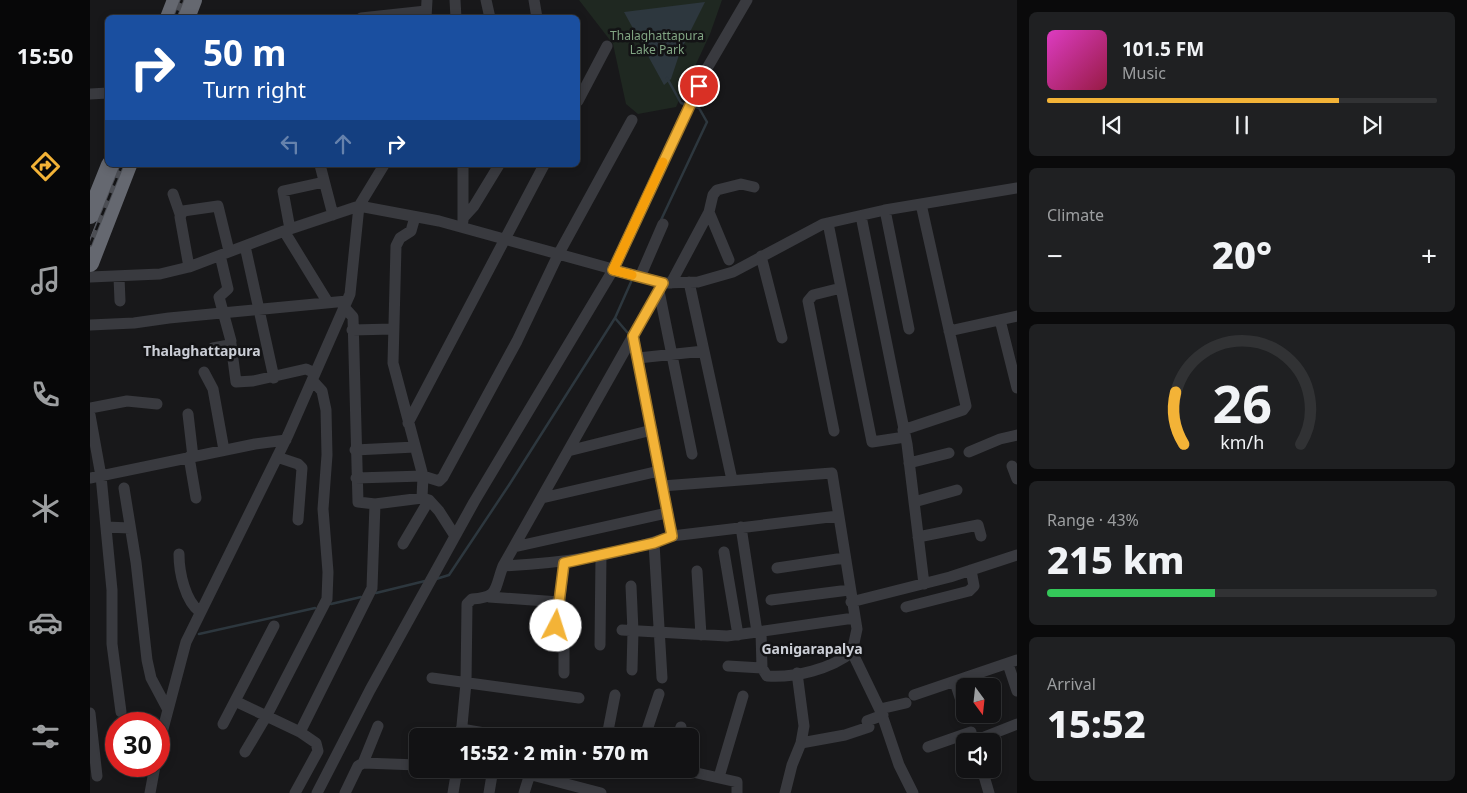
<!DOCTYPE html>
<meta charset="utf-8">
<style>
body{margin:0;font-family:"Noto Sans",sans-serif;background:#1f2022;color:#f1f3f6;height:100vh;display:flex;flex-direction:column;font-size:19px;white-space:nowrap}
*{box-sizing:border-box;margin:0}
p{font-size:16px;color:#9c9ea0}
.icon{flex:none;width:28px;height:28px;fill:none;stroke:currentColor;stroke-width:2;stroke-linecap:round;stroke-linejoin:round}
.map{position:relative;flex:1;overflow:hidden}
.panel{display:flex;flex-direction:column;gap:12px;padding:12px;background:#0a0a0b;width:450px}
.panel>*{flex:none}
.guide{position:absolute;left:15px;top:15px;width:475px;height:152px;border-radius:8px;box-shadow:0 2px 8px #0003,0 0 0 1px #313234;background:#1a4fa0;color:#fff;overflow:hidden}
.needle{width:32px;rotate:165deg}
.controls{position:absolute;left:866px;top:678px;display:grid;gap:10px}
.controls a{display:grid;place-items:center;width:45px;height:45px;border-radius:8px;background:#121214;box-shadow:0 2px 8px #0003,0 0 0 1px #313234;font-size:25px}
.speed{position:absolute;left:15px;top:712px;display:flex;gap:10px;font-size:25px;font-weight:700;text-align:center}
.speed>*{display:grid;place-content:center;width:65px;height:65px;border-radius:50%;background:#121214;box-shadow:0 2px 8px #0003,0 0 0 1px #313234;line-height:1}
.speed .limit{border:8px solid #d22;background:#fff;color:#111}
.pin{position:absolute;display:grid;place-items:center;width:42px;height:42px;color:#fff;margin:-21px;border:2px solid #fff;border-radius:50%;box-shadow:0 1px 5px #0007}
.me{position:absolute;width:55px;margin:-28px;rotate:5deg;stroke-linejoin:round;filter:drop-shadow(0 0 4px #0008)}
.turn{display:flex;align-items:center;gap:18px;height:105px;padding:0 15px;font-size:22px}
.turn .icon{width:65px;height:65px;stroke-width:2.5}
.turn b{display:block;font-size:35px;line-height:42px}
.lanes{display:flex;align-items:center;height:48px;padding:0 15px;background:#0003;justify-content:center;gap:25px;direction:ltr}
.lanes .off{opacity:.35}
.big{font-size:38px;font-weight:800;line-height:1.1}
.panel .tile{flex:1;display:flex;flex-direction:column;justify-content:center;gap:8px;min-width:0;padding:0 18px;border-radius:8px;background:#1f2022}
.panel .dial{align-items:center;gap:0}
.dial svg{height:130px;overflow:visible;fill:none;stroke:#313234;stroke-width:7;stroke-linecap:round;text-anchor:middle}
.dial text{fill:#f1f3f6;stroke:none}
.song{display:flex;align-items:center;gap:15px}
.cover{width:60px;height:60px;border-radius:8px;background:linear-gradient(135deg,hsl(310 70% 55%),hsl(340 70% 35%))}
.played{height:5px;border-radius:2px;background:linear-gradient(90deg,#f3b337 75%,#313234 75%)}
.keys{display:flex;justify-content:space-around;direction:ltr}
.heat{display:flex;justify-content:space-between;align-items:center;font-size:28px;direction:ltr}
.charge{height:8px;border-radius:4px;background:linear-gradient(90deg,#34c759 43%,#313234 0)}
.trip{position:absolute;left:319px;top:728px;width:290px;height:50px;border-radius:8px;background:#121214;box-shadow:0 2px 8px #0003,0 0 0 1px #313234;font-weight:800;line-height:50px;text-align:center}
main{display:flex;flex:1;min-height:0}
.tab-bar{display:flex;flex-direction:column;width:90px;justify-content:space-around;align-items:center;background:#070708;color:#9c9ea0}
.tab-bar .icon{width:35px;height:35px}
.tab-bar .active{color:#f3b337}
.tab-bar b{font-size:22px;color:#f1f3f6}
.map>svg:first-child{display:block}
</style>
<main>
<nav class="tab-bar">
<b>15:50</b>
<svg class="icon active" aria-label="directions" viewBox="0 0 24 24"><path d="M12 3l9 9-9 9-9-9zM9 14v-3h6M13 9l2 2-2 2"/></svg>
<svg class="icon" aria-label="music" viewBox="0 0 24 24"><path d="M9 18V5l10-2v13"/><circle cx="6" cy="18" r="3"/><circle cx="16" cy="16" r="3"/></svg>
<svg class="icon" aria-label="phone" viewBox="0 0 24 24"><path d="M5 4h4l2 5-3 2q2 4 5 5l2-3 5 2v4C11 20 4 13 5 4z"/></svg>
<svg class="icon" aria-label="climate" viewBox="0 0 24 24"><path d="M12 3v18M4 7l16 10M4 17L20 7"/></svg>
<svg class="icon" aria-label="car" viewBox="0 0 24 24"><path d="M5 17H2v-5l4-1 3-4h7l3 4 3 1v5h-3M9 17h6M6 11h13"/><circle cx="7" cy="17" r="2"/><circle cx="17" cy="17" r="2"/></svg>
<svg class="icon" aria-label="filters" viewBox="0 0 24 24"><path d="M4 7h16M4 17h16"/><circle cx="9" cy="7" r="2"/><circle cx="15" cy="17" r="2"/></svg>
</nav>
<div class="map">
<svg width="927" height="793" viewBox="0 0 927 793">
<rect width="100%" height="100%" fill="#18181a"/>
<path fill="#1f2821" d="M 489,0 L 632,0 L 620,34 L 586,107 L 548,114 L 536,104 L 523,44 Z"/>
<path fill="#2d373e" d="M 615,2 L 590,52 L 581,79 L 574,85 L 534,12 Z"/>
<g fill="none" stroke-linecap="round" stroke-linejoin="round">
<path stroke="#2d373e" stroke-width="2.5" d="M 577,78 L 591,103 L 597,105
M 571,220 L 617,122 L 609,108 L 602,106
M 525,318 L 537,332
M 346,579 L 359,575 L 419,485 L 525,318 L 541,282
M 286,593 L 335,581
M 241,604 L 271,597
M 109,634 L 225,608"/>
<path stroke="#393a3f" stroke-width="11" d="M 365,0 L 366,18
M 396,0 L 400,18
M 444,0 L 447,18
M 271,18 L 336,11
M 336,18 L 337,0
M 0,94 L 18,93
M 488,101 L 517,46
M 230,165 L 243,215
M 83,194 L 90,214
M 795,210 L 819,329
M 619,212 L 639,260
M 771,216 L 817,444 L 834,584
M 325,217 L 321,231 L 310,238 L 306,246 L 303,363 L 333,476 L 332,498
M 373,218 L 384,206 L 409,165
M 373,221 L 373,165
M 738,223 L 782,442 L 815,437
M 200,229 L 193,191 L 234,182
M 194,231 L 269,206 L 294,165
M 155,246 L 184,378
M 671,256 L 692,338
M 99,267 L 90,217 L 93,211 L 128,206 L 139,251
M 0,277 L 70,274 L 99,267 L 194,231 L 237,301
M 29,277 L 30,301
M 550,277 L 573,224
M 599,282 L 642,480
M 581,283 L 619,212 L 623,195 L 627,190 L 651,184 L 664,187
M 569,291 L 602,454
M 254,307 L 263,317 L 268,502 L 285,504 L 332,498 L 339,500 L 349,511 L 365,536
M 910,320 L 927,388
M 0,325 L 44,323 L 79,318 L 257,301
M 262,330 L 303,329
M 859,331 L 927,316
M 543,335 L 582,536
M 141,344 L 146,382 L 163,381 L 216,369 L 225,373
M 123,348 L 139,345 L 141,341 L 129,297 L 138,289 L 130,255
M 548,358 L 614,351
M 114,372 L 123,389 L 134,450
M 0,408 L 37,401 L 67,404
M 98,414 L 103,457
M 0,415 L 11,476 L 22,590 L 22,644 L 31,712
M 318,423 L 454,165
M 813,430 L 873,410 L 876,406 L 831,204
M 744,431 L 718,301 L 723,295 L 751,288
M 265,450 L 325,447
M 478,451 L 562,430
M 879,452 L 910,439 L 927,435
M 99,457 L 106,498
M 187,457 L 208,464 L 212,468 L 208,520
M 819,463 L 859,453
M 922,466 L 927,479
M 0,478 L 165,444 L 196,440
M 266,478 L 333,476 L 349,481 L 353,477 L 427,341 L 468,255 L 542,120
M 572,486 L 742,473 L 767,629 L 762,652 L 791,712 L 809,765 L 823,793
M 34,488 L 46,562 L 57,660 L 61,678 L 78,710
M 452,498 L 569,471
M 824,502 L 867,490
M 16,527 L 40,528
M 651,527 L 667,632 L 764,618
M 828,537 L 888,525 L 891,536
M 564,543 L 572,678
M 313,544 L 339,500
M 424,547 L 577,513
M 634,552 L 648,635
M 89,554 C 89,572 95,601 110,612
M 413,566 C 470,563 527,556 582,536 L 748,516
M 687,568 L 754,558
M 607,571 L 611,635
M 541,586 L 543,631 L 542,670
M 399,597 L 469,602
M 681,600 L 759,590
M 761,602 L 860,577 L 927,555
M 816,607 L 879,591 L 884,586 L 881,570
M 532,630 L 637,636 L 667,632
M 671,632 L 672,668 L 677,676 C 705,678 741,669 762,652
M 510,645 L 511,555
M 918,664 L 927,691
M 638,666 L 672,668
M 474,673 L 474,649 L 466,645 L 465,641 L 474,563
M 342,678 L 489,698
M 865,682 L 875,713
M 824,695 L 927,660
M 145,701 L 210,732 L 282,588 L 285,504
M 790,709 L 816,703
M 0,713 L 7,776
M 133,724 L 184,626
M 371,729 L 412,736
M 371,736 L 376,683 L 377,604 L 382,599 C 409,597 404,590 413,566 L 573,283
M 517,736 L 525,695
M 555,736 L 569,694
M 588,736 L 591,727
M 884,741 L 927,724
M 711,743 L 755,735 L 779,727 L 777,721 L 793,715
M 69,744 L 96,642 L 198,435 L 260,294 L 269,206 L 349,221 L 573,283 L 608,282 L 643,272 L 733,224 L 795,210 L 927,188
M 838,747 L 881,732
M 155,752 L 177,715 L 237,599 L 238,572 L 233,509 L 237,455 L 236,410 L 232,391 L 222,380
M 273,763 L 288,726
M 589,769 L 647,782 L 647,793
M 892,769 L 899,793
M 629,777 L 653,696
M 60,793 L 65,766
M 205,793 L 228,751 L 226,743 L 210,732
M 227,793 L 280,690 L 384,502 L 523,270 L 616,70 L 657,0
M 255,793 L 268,766 L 273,763 L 328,765
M 363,793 L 367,769
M 399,793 L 403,769
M 434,793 L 439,777 L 442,775 L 511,793
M 695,793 L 702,765 L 711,743 L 714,726 L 707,673"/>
<path stroke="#656870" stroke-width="18" d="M 79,18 L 86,0
M 96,18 L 103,0
M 0,215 L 20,165
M 0,263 L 38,165"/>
<defs>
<path id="rail" d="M 85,18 L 92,0
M 0,245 L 32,165"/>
</defs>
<use href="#rail" stroke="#4c4e54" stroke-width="4.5"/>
<use href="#rail" stroke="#131315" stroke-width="2.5" stroke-dasharray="8" stroke-linecap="butt"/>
</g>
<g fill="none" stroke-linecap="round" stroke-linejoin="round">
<defs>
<path id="route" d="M 466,626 L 474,563 L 564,543 L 582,536 L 543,336 L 573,283 L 523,270 L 609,86"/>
</defs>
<use href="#route" stroke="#9e7424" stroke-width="12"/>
<use href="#route" stroke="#f3b337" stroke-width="9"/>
<path stroke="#f59e0b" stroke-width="9" d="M 542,275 L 523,270 L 573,162"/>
</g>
<g text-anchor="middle" stroke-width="5" stroke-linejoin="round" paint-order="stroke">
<g font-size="12" fill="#81a583" stroke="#131315">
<text x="567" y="40">Thalaghattapura<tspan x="567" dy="14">Lake Park</tspan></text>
</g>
<g font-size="14" font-weight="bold" fill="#cbced6" stroke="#131315">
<text x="112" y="356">Thalaghattapura</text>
<text x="722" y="654">Ganigarapalya</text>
</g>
</g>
</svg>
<div class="controls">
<a><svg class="needle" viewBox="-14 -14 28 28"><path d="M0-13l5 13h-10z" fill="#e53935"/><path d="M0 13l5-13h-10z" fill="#9c9ea0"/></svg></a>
<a><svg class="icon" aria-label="sound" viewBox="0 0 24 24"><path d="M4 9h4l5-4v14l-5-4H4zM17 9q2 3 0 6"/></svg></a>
</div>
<div class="speed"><div class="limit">30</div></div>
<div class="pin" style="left:609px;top:86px;background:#d93025"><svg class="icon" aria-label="arrive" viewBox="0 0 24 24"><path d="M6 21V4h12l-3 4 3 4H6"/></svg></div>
<svg class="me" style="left:466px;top:626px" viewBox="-20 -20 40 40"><circle r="19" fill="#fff"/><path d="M0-13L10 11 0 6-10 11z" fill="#f3b337"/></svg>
<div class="trip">15:52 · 2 min · 570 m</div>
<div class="guide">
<div class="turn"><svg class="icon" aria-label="right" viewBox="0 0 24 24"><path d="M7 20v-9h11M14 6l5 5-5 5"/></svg><div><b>50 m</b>Turn right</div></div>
<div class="lanes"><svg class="icon off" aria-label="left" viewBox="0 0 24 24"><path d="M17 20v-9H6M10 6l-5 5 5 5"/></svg><svg class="icon off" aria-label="ahead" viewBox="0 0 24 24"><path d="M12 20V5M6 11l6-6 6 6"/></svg><svg class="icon" aria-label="right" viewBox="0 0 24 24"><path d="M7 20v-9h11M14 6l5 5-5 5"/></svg></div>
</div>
</div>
<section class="panel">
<div class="tile">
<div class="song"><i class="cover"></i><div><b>101.5 FM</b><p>Music</p></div></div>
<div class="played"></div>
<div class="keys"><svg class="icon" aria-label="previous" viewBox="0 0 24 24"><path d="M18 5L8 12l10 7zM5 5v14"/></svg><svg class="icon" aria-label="pause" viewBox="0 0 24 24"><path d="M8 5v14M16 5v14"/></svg><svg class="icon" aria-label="next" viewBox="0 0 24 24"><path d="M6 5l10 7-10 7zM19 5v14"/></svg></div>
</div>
<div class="tile"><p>Climate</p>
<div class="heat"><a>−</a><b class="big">20°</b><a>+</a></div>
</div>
<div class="tile dial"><svg viewBox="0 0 100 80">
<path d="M14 69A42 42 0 1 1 86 69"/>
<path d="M14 69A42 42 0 0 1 9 37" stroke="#f3b337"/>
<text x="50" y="56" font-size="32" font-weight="700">26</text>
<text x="50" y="72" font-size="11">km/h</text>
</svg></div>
<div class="tile"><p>Range · 43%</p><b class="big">215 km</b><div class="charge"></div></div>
<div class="tile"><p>Arrival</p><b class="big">15:52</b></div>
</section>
</main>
